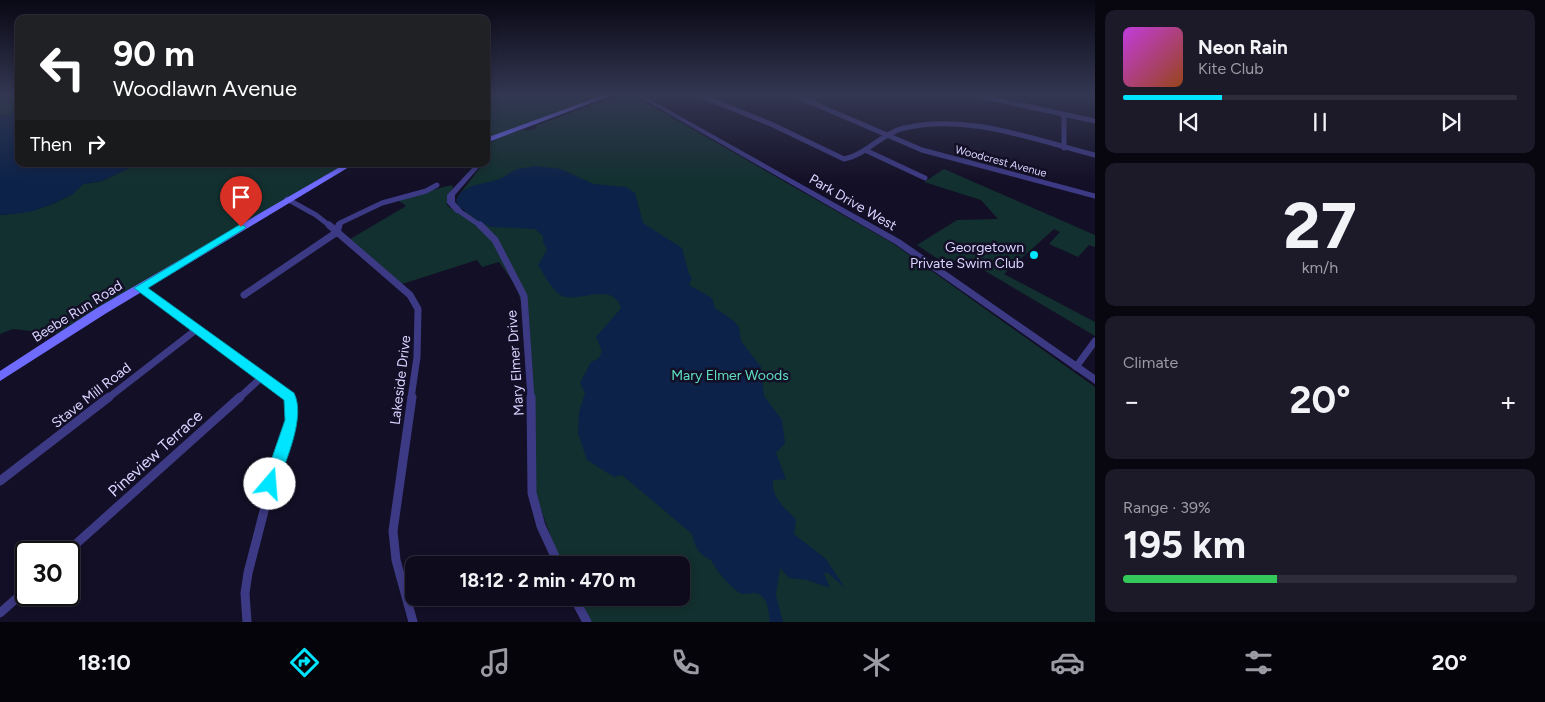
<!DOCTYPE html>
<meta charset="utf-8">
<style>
body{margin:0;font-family:Figtree,sans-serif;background:#1c1929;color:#f1f3f6;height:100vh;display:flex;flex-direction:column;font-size:19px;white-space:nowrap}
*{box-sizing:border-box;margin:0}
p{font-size:16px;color:#9b9ba3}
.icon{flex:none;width:28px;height:28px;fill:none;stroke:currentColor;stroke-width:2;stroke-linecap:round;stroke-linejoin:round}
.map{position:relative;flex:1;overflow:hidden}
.side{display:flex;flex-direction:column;gap:10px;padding:10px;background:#08060f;width:450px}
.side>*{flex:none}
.hud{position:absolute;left:15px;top:15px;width:475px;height:152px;border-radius:10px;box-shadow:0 2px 8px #0003,0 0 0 1px #2e2b3b;background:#202124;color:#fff;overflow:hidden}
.speed{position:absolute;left:15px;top:541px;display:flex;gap:10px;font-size:25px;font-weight:700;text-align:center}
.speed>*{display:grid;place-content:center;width:65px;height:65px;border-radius:50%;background:#0e0b1c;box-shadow:0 2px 8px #0003,0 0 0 1px #2e2b3b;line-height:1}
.speed .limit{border:2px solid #111;border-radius:8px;background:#fff;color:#111}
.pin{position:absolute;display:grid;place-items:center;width:42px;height:42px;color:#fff;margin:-51px -21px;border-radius:50% 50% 50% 0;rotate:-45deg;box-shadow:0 0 5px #0007}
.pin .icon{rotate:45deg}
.me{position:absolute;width:55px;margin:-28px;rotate:18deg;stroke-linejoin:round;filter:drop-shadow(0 0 4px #0008)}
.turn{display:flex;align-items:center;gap:18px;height:105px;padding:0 15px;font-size:22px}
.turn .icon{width:65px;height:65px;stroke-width:2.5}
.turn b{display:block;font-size:35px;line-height:42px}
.then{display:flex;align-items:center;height:48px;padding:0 15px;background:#0003;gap:10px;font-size:19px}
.big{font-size:38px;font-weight:700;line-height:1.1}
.side .tile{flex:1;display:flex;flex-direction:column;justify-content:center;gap:8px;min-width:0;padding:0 18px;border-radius:10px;background:#1c1929}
.side .dial{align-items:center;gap:0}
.dial b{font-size:65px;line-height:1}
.song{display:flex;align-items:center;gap:15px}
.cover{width:60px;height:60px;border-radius:8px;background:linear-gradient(135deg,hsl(290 70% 55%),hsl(20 70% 35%))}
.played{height:5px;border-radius:2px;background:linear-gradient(90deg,#00e5ff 25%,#2e2b3b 25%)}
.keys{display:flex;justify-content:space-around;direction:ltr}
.heat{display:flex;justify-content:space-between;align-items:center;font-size:28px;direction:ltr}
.charge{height:8px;border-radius:4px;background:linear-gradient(90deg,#34c759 39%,#2e2b3b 0)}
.trip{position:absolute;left:405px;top:556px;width:285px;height:50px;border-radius:10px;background:#0e0b1c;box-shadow:0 2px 8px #0003,0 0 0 1px #2e2b3b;font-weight:700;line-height:50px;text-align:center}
.tabs{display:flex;height:80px;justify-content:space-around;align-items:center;background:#06040b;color:#9b9ba3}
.tabs .icon{width:35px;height:35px}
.tabs .on{color:#00e5ff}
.tabs b{font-size:22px;color:#f1f3f6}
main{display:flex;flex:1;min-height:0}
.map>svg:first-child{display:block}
</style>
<main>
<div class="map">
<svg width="1095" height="622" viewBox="0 0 1095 622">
<rect width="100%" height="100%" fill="#130f26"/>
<path fill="#12302f" d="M 0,95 L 19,95 L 19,114 L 0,116 Z
M 486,95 L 609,95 L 486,139 Z
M 619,95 L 633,95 L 894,244 L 1095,387 L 1095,622 L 582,622 L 573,598 L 681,598 L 681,565 L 561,565 L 534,490 L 528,323 L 516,286 L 499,262 L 482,267 L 477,260 L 399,285 L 347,241 L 406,206 L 396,199 L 452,185 L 453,188 L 447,196 L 447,205 L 452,209 L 468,212 L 457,200 L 458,196 L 483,164 L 486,164 C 486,159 485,151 487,147 C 493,137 514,133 525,129 L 527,131 L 537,128 L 535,126 Z
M 137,164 L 345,164 L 56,334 L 13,329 L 0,334 L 0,215 C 29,213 63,205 83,184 L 102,181 Z
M 944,169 L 1095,235 L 1095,247 L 1089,245 L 1078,257 L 1049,244 L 1060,232 L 1054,229 L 1004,274 L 1095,322 L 1095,336 L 965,259 L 944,263 L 917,245 L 957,220 L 998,219 L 981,200 L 924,182 Z"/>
<path fill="#0c2248" d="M 19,114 L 19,164 L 137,164 L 102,181 L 83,184 L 73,194 L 50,205 L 30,212 L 0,215 L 0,116 Z
M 535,166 L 561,169 L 593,184 L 626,187 L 635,193 L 643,223 L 682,248 L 689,274 L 692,278 L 689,285 L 712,298 L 715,308 L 734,321 L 739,327 L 741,341 L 761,367 L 764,396 L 782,420 L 785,443 L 776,453 L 786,479 L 773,480 C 771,497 784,507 796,519 L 794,534 L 826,559 L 845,588 L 828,573 L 824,573 L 830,588 L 807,580 L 789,578 L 780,568 L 776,595 L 783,622 L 770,622 C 768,611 769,596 755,593 C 751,593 747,594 743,594 C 733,592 715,569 711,560 C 698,554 695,547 692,534 L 622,475 L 614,477 L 587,460 L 578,433 L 579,412 L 585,393 L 580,383 L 591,362 L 599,358 L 602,351 L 596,337 L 621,308 C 612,281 581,303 562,296 C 552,291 544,274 538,265 L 547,250 L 543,242 L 543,236 L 535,229 L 491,227 L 480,222 L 458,206 L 456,200 L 461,192 L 472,186 L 500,179 L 517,169 Z"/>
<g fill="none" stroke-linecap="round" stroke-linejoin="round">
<path stroke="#3d3a85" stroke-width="5" d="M 699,95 L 771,124 L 844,159 C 866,155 882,133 904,128 C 967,113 1035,140 1095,155
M 794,95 L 922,150 L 1095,196
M 975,95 L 1095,121
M 808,101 L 818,95
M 1064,114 L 1064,148
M 865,150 L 925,178
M 287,199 L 316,215 L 330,226
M 459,211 L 481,226
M 339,226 L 340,223 L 382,203 L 426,191 L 437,185"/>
<path stroke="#3d3a85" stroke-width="7" d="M 329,225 L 410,295 L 418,309 L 417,357 L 411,398
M 480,225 L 495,240 L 524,296 L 531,398
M 140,288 L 287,394 L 289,398
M 244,295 L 337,232 L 339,225
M 1076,367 L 1095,341
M 108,398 L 197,329
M 239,398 L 262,377"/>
<path stroke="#3d3a85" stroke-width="9" d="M 412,397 L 393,531 L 396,560 L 413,622
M 531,397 L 532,493 L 541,526 L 559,565
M 0,481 L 109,397
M 67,552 L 240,397
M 574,598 L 587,622
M 0,613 L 26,590
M 247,622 L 245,593 L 248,573 L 271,484 L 291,420 L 293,405 L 288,397"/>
<path fill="#3d3a85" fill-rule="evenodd" d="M 636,95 L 642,95 L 901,240 L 1095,375 L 1095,384 L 895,244 Z
M 476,164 L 482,164 L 455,195 L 455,202 L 463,211 L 459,213 L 456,213 L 447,203 L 447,195 Z"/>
<path fill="#6f6bff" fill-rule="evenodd" d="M 604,95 L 612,95 L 486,143 L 486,138 Z
M 345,164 L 354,164 L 105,314 L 0,381 L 0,371 L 97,308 Z"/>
</g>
<linearGradient id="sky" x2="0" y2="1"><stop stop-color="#0a0815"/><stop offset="0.52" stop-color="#333752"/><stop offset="1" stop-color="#333752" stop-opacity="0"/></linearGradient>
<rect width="1095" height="182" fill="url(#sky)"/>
<path fill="#00e5ff" stroke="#0095a6" d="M 241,224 L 246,227 L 244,229 L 148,288 L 294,393 C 306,417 286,459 278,484 L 276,489 L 270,491 L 265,489 L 263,484 L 285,420 L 284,400 L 134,288 Z"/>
<circle fill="#00e5ff" stroke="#130f26" stroke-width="2" cx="1034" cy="255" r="5"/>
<g text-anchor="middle" stroke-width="5" stroke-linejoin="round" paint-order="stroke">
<g font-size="11" fill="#d9d4ff" stroke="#130f26">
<text transform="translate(1001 161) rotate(15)" y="4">Woodcrest Avenue</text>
</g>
<g font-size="14" fill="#d9d4ff" stroke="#130f26">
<text transform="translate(853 202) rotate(30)" y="5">Park Drive West</text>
<text transform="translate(77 311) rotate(-32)" y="5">Beebe Run Road</text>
<text transform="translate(515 363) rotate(-94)" y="5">Mary Elmer Drive</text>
<text transform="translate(400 380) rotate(-83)" y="5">Lakeside Drive</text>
<text transform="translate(91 395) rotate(-38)" y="5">Stave Mill Road</text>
</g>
<g font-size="14" fill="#d9d4ff" stroke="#130f26" text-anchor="end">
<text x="1024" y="252">Georgetown<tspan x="1024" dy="16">Private Swim Club</tspan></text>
</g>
<g font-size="14" fill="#5fe0c0" stroke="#130f26">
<text x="730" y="380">Mary Elmer Woods</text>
</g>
<g font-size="16" fill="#d9d4ff" stroke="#130f26">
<text transform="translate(155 453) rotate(-42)" y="6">Pineview Terrace</text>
</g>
</g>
</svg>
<div class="speed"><div class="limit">30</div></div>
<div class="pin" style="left:241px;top:227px;background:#d93025"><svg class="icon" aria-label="arrive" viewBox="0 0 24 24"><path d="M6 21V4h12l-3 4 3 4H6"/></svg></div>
<svg class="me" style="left:270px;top:484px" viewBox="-20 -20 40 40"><circle r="19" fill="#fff"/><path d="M0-13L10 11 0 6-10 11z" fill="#00e5ff"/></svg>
<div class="trip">18:12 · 2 min · 470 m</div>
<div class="hud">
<div class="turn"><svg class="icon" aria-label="left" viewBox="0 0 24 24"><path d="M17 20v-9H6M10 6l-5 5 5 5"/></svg><div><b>90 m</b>Woodlawn Avenue</div></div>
<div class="then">Then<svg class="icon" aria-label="right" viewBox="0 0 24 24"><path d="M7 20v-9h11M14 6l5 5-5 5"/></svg></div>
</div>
</div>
<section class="side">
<div class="tile">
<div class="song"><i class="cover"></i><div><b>Neon Rain</b><p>Kite Club</p></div></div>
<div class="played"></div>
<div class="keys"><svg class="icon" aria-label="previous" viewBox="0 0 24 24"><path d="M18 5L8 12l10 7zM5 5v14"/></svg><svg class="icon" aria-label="pause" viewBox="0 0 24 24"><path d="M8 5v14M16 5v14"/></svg><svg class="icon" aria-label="next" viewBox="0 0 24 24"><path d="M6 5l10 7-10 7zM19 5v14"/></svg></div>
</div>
<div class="tile dial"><b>27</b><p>km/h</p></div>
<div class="tile"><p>Climate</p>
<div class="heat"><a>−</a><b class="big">20°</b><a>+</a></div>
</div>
<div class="tile"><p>Range · 39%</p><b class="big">195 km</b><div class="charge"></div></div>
</section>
</main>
<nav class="tabs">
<b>18:10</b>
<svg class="icon on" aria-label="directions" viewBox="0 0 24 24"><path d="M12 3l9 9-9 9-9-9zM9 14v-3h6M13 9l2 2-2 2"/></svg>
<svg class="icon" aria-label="music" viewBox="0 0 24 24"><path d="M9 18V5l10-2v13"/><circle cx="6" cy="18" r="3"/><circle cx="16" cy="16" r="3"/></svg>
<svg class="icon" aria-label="phone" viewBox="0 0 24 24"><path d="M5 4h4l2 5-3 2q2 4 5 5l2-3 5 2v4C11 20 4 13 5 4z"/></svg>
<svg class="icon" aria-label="climate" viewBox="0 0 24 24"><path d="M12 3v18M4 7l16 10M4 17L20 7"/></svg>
<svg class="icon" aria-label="car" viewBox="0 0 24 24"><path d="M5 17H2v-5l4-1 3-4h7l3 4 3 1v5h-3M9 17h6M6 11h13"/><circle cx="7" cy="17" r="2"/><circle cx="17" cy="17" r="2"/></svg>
<svg class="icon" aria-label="filters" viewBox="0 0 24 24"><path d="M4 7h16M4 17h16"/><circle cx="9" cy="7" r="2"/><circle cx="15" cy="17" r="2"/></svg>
<b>20°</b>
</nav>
